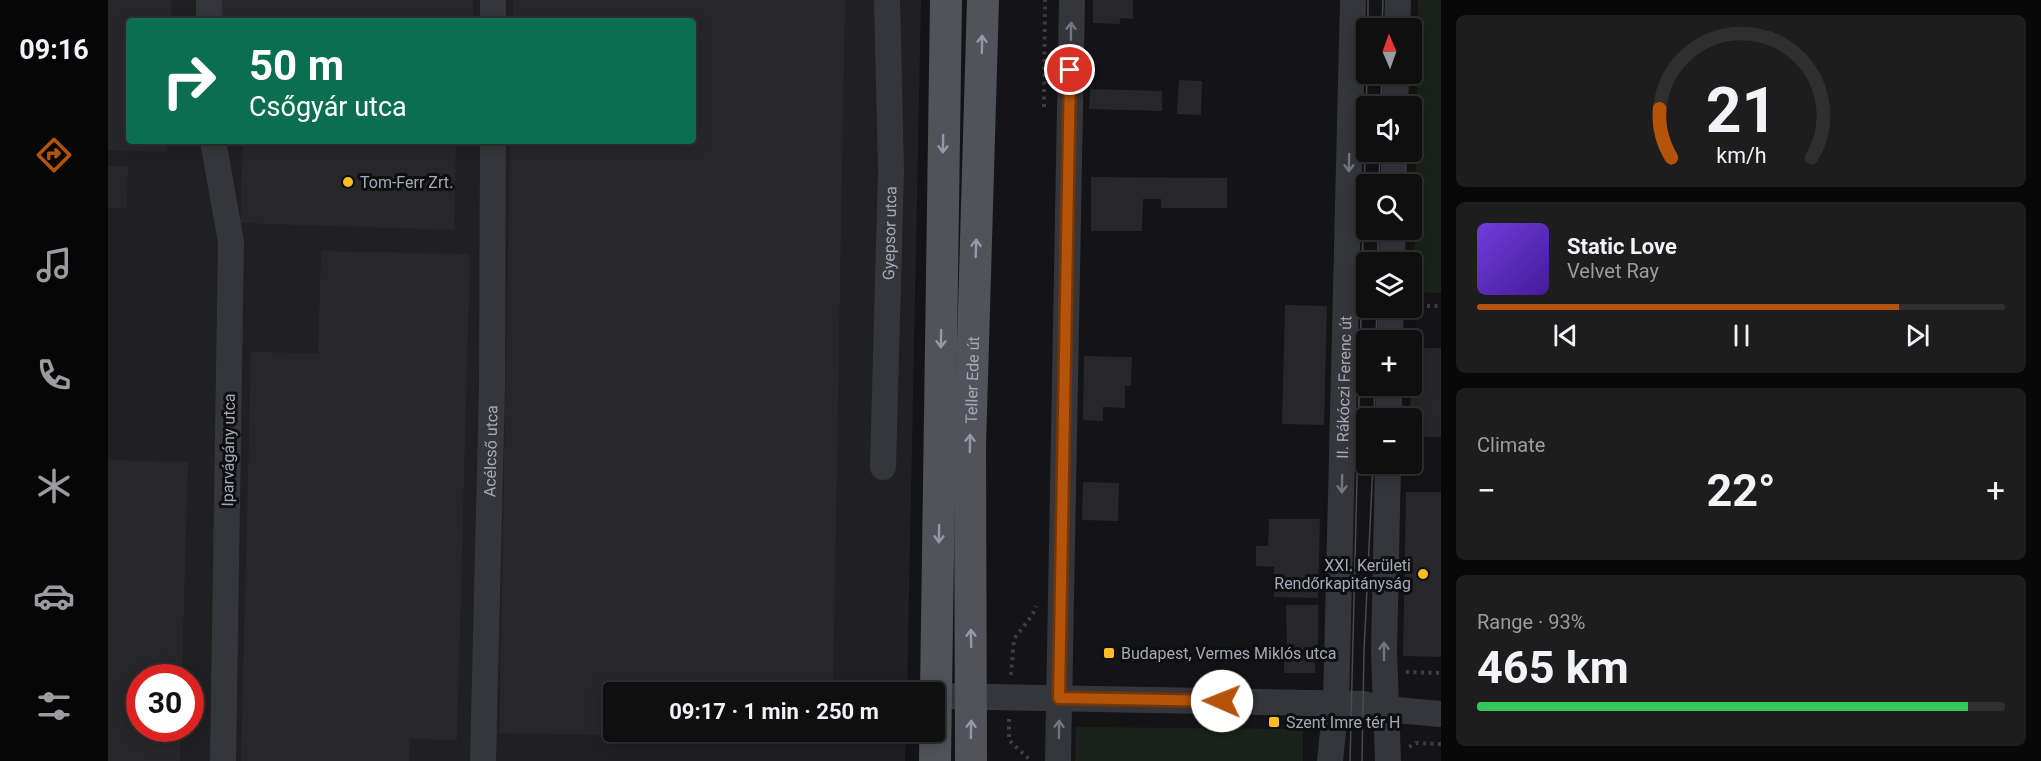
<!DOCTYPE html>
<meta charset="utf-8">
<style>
body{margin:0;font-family:Roboto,sans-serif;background:#1d1d1e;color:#f1f3f6;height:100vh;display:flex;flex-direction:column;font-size:22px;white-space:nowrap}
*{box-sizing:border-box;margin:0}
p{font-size:20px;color:#9b9c9f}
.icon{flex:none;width:33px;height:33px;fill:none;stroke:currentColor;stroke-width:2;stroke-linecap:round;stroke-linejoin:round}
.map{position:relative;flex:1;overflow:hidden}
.panel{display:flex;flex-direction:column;gap:15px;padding:15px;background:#080809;width:600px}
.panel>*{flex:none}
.banner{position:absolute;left:18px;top:18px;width:570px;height:126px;border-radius:6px;box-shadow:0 3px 15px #0003,0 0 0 2px #2f2f30;background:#0b6e4f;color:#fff;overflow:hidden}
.needle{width:39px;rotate:358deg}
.buttons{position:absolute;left:1248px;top:18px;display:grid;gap:12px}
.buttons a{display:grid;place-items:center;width:66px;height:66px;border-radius:6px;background:#0f0f10;box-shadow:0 3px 15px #0003,0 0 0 2px #2f2f30;font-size:30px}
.speed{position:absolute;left:18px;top:664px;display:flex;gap:12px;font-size:30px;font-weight:700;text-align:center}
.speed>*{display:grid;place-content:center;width:78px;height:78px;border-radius:50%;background:#0f0f10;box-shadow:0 3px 15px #0003,0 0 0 2px #2f2f30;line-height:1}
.speed .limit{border:9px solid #d22;background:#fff;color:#111}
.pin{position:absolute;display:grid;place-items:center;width:51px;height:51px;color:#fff;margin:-26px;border:3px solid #fff;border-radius:50%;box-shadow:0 2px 6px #0007}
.me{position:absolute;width:66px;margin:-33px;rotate:271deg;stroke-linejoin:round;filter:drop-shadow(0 0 4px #0008)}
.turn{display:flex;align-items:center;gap:21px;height:126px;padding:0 24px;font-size:27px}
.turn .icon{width:78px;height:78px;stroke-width:2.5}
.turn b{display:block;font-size:42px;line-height:51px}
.big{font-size:45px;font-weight:700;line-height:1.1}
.panel .tile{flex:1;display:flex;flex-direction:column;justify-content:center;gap:9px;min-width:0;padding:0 21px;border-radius:9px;background:#1d1d1e}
.panel .dial{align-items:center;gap:0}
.dial svg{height:156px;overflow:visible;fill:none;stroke:#2f2f30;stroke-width:7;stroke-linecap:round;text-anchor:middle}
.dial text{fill:#f1f3f6;stroke:none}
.song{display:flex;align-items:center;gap:18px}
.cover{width:72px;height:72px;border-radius:9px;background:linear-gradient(135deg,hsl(260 70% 55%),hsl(260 70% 35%))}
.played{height:6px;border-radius:3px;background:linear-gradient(90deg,#b45309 80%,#2f2f30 80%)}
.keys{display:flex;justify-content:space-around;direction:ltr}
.heat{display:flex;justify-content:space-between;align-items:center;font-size:33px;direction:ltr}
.charge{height:9px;border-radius:4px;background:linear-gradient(90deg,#34c759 93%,#2f2f30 0)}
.trip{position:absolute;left:495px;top:682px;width:342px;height:60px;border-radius:6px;background:#0f0f10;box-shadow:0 3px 15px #0003,0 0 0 2px #2f2f30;font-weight:700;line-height:60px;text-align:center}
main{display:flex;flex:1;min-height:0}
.menu{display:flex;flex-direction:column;width:108px;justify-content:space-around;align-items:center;background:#060606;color:#9b9c9f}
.menu .icon{width:42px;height:42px}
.menu .on{color:#b45309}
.menu b{font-size:27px;color:#f1f3f6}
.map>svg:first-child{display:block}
</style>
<main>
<nav class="menu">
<b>09:16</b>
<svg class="icon on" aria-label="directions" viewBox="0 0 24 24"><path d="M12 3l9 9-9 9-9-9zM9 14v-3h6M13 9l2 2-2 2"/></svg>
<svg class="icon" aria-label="music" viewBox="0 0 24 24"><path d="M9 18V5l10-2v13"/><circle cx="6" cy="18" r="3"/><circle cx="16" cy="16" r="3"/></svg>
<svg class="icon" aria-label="phone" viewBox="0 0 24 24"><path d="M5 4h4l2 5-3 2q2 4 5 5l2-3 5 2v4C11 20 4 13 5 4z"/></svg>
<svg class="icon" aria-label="climate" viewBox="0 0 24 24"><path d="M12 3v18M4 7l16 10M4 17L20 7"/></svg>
<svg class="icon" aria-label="car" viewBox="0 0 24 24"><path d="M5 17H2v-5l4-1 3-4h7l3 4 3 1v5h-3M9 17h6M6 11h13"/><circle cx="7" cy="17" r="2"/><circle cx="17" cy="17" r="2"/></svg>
<svg class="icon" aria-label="filters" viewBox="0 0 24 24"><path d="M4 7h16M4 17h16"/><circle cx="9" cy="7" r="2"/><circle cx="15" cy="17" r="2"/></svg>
</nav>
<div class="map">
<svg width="1333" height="761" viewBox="0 0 1333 761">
<rect width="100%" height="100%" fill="#141416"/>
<path fill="#202023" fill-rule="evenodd" d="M 0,0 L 813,0 L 799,693 L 506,693 L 506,732 L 798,732 L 797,761 L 0,761 ZM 21,21 L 585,21 L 585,141 L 21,141 ZM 32,678 L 82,678 L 82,729 L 32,729 Z"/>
<path fill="#1a221b" d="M 1310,0 L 1333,0 L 1333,293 L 1306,292 Z
M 968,727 L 1195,729 L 1195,761 L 967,761 Z"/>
<path fill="#27272a" d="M 0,0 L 63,0 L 63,21 L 21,21 L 21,141 L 59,141 L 59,152 L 0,150 Z
M 111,0 L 365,0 L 365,21 L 110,21 Z
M 405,0 L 737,0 L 725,693 L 506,693 L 506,732 L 725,732 L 724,739 L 391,733 L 402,141 L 585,141 L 585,21 L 405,21 Z
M 985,0 L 1025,0 L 1025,19 L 1012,18 L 1012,24 L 985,23 Z
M 1071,80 L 1094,81 L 1093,115 L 1069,114 Z
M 982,89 L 1054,91 L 1054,111 L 981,109 Z
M 135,141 L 348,141 L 346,230 L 132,223 Z
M 0,166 L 20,166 L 19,208 L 0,208 Z
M 983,177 L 1119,178 L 1119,208 L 1053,208 L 1053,199 L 1035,199 L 1034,231 L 983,231 Z
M 213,251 L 362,254 L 349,740 L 302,739 L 301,761 L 133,761 L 143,352 L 210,353 Z
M 1177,305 L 1219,306 L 1216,425 L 1174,424 Z
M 1304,348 L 1333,348 L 1333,437 L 1304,437 L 1304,418 L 1302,418 Z
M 976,356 L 1024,357 L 1023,386 L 1017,386 L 1017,408 L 995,407 L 995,421 L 975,420 Z
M 0,460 L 80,462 L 74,678 L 32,678 L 32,729 L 73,729 L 72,761 L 0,761 Z
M 975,482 L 1011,483 L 1010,521 L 974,520 Z
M 1298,492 L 1333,492 L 1333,657 L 1295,656 Z
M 1161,519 L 1212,519 L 1210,598 L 1166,597 L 1166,567 L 1148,566 L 1148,546 L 1160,546 Z
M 1178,605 L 1210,605 L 1210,657 L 1207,658 L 1207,673 L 1176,673 L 1176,651 L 1179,651 Z"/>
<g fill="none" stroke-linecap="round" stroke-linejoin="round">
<path stroke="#3b3d43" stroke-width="4" stroke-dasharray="3 4.5" stroke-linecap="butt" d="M 936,107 L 937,0
M 1304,306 L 1333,306
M 1298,672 L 1333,673
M 903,675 L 906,639 L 925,614 L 928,606
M 901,719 L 901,740 L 923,761
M 1301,747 L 1308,743 L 1333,744"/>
<g stroke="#35363c" stroke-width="26">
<path d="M 101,21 L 101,0"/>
<path d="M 385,21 L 385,0"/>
<path d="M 1289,28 L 1290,0"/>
<path d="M 1287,106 L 1288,74"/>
<path d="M 105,141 L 123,242 L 115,761"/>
<path d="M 1286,184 L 1286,152"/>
<path d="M 1284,262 L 1285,230"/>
<path d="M 1282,340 L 1283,308"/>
<path d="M 1281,418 L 1281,386"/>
<path d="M 1280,464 L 1276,652 L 1280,761"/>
<path id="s1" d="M 775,467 L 783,171 L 779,0"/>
<path d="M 829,696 L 1255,704 L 1277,709 L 1333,714"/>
<path id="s2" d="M 375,761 L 384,387 L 385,141"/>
<path d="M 950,761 L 964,0"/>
<path id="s3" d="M 1222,761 L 1228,703 L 1245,0"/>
</g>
<g stroke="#51535b" stroke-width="32">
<path d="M 827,761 L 838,0"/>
<path id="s4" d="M 863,761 L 862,446 L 875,0"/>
</g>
<path stroke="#484a51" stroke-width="1.5" d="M 1260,28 L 1260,0
M 1274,28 L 1275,0
M 1273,106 L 1274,74
M 1271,184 L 1272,152
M 1270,262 L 1270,230
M 1268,340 L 1269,308
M 1266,418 L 1267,386
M 1242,761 L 1259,74
M 1254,761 L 1256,651 L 1265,464"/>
</g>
<defs><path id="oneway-shaft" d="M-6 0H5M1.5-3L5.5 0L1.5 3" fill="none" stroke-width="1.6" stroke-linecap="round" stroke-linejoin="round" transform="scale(1.5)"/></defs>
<g stroke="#737680">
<use href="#oneway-shaft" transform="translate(963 31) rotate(-89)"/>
<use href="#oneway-shaft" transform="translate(1241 163) rotate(91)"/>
<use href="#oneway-shaft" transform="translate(1234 484) rotate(91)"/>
<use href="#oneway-shaft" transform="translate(1276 651) rotate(-90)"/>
<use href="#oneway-shaft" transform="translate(951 729) rotate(-89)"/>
</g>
<g stroke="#9499a5">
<use href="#oneway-shaft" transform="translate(874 44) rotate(-89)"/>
<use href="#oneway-shaft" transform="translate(835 144) rotate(91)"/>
<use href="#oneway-shaft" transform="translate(868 248) rotate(-88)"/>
<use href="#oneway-shaft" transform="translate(833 339) rotate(91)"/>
<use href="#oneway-shaft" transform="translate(862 443) rotate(-89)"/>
<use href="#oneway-shaft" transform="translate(831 534) rotate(91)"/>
<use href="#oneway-shaft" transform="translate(863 638) rotate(-91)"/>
<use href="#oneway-shaft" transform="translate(863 729) rotate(-89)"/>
</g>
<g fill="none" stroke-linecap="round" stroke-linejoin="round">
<defs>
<path id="route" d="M 962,70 L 951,698 L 1114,701"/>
</defs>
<use href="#route" stroke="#753606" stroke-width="15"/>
<use href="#route" stroke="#b45309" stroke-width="10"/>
</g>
<g fill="#ffbd24" stroke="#0f0f11" stroke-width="2">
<circle cx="240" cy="182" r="6"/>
<circle cx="1315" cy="574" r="6"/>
<rect x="995" y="647" width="12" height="12" rx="3"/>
<rect x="1160" y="716" width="12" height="12" rx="3"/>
</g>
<g text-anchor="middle" stroke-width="6" stroke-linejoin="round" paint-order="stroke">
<g font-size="16" fill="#a5aab8" stroke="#0f0f11" text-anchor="start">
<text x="252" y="188">Tom-Ferr Zrt.</text>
<text x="1303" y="571" text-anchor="end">XXI. Kerületi<tspan x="1303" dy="18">Rendőrkapitányság</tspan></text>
<text x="1013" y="659">Budapest, Vermes Miklós utca</text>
<text x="1178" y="728">Szent Imre tér H</text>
</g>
<g font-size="16" fill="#a5aab8" stroke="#0f0f11">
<text dy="6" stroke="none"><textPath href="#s1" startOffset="234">Gyepsor utca</textPath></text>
<text dy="6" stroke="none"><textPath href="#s4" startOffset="381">Teller Ede út</textPath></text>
<text dy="6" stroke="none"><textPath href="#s3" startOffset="374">II. Rákóczi Ferenc út</textPath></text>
<text transform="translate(120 450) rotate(-89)" y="6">Iparvágány utca</text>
<text dy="6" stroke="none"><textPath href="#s2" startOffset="310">Acélcső utca</textPath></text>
</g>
</g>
</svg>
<div class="buttons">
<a><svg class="needle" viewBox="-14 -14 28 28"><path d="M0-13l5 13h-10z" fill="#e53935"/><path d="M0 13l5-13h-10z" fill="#9b9c9f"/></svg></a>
<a><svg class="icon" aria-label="sound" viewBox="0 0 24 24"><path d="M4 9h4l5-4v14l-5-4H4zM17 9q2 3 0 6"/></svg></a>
<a><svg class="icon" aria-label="search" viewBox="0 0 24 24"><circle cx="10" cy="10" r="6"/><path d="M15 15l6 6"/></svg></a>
<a><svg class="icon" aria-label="layers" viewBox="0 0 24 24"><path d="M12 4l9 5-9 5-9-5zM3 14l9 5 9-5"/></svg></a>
<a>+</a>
<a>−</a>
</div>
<div class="speed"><div class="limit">30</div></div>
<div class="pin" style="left:962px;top:70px;background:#d93025"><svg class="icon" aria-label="arrive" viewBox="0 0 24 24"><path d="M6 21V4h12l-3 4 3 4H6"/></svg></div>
<svg class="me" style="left:1114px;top:701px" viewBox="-20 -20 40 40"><circle r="19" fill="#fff"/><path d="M0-13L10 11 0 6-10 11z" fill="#b45309"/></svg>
<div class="trip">09:17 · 1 min · 250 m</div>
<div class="banner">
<div class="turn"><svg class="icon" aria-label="right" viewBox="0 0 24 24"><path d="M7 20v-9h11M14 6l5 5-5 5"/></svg><div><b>50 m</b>Csőgyár utca</div></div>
</div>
</div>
<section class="panel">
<div class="tile dial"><svg viewBox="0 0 100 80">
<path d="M14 69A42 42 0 1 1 86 69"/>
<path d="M14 69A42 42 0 0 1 8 44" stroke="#b45309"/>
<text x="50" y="56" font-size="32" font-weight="700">21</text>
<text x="50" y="72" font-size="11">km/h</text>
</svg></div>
<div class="tile">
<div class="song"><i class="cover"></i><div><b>Static Love</b><p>Velvet Ray</p></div></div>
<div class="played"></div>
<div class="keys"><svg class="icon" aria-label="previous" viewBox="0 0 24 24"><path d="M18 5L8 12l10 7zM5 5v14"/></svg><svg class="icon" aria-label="pause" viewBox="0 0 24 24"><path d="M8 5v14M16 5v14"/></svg><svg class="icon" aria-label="next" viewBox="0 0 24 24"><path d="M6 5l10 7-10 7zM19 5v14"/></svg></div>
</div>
<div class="tile"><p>Climate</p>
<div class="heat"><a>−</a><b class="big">22°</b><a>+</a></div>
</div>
<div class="tile"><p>Range · 93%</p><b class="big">465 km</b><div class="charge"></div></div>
</section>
</main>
